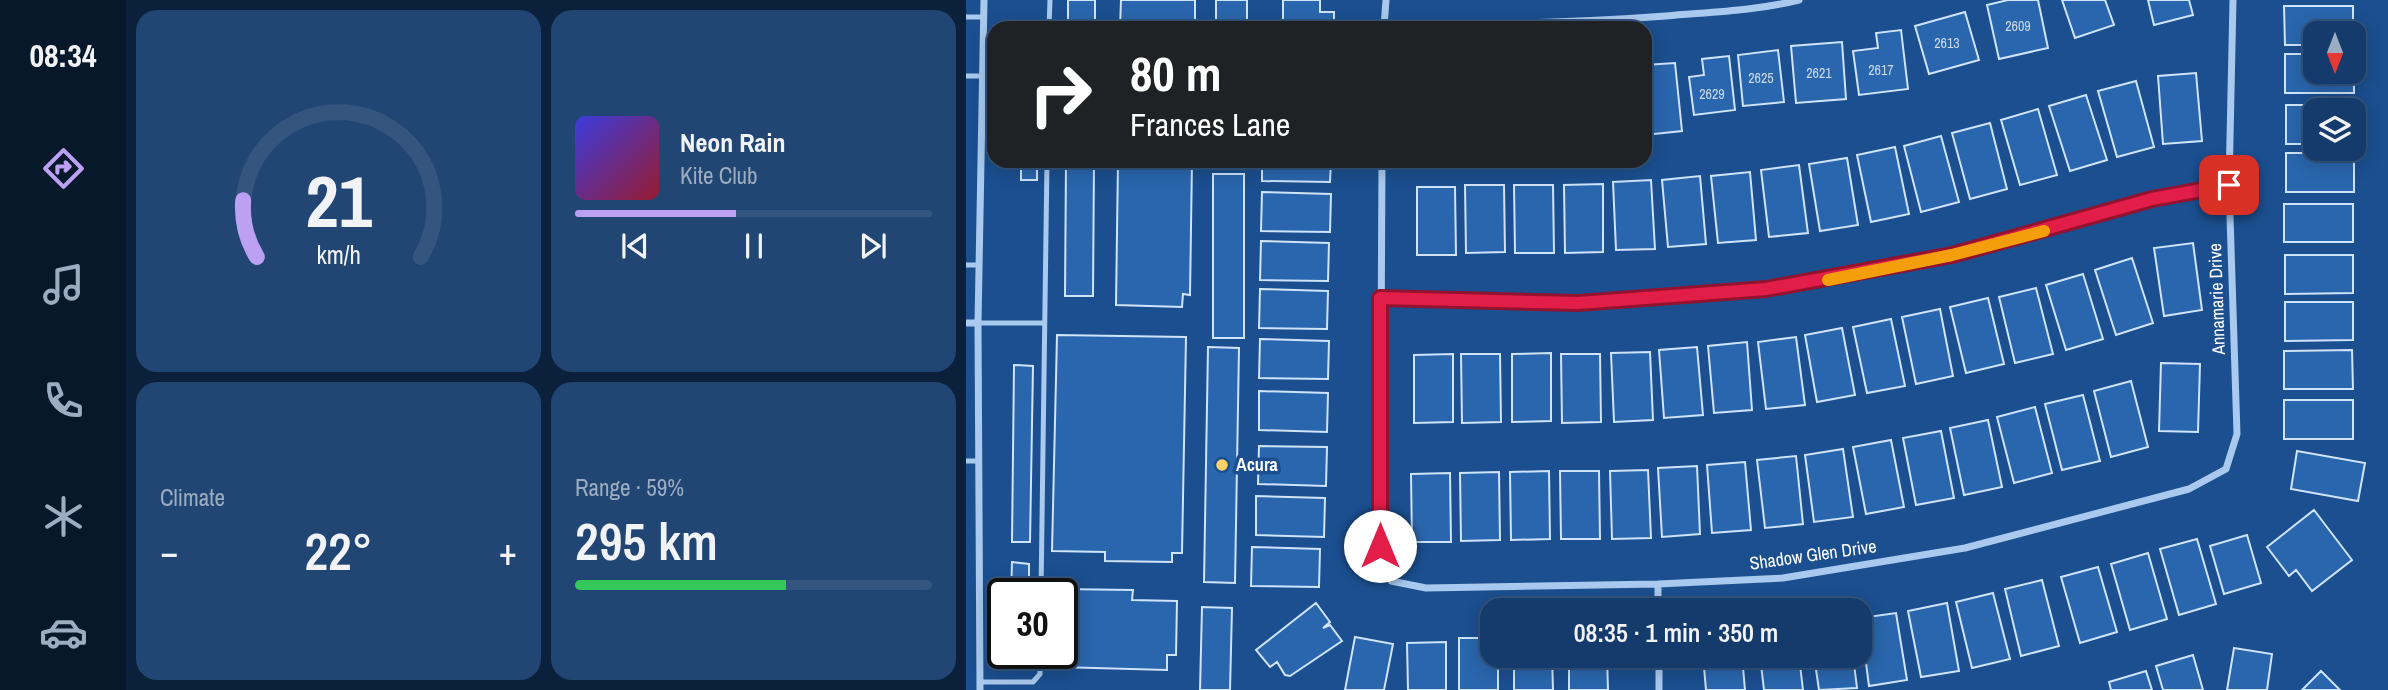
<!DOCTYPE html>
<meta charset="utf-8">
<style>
body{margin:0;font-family:"Archivo Narrow",sans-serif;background:#214673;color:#f1f3f6;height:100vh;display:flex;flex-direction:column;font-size:26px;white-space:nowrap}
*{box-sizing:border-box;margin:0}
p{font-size:23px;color:#9dadc1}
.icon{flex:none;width:38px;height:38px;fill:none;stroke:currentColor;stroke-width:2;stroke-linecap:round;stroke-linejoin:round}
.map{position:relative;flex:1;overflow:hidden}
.details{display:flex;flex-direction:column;gap:10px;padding:10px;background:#0b203b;width:840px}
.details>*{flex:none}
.guide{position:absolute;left:21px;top:21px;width:665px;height:147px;border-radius:21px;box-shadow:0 4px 18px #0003,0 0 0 2px #33557e;background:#202124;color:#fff;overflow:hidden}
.needle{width:46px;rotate:180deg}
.controls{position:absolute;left:1337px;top:21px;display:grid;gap:14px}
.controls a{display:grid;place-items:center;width:63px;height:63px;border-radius:14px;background:#143b6b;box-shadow:0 4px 18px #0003,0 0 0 2px #33557e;font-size:35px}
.speed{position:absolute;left:21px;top:578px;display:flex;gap:14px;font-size:35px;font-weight:700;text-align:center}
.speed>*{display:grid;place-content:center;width:91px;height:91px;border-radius:50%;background:#143b6b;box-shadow:0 4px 18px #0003,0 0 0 2px #33557e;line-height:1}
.speed .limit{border:4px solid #111;border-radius:10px;background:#fff;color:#111}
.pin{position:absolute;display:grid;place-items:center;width:60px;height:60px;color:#fff;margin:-30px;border-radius:14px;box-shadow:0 4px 10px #0006}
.me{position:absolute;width:77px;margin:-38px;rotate:0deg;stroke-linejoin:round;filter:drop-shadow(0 0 5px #0008)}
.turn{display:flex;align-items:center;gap:24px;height:147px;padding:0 28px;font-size:32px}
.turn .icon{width:91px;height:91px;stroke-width:2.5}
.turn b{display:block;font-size:49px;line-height:60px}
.big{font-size:52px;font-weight:600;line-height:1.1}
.details .widget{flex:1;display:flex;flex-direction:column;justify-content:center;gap:10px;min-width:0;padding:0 24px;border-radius:21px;background:#214673}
.details .dial{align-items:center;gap:0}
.dial svg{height:182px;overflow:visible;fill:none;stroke:#33557e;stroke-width:7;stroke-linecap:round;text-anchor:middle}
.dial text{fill:#f1f3f6;stroke:none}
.song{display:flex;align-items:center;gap:21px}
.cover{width:84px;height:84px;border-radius:10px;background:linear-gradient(135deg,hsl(240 70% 55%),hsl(350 70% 35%))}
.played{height:7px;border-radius:4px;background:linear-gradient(90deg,#bca0f2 45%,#33557e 45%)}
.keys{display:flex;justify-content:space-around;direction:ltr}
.heat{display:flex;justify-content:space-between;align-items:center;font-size:38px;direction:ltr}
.charge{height:10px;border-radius:5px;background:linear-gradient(90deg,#34c759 59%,#33557e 0)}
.details .tiles{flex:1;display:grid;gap:10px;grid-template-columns:repeat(2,1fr)}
.trip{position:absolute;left:514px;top:598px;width:392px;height:70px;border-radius:21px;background:#143b6b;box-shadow:0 4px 18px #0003,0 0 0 2px #33557e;font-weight:600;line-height:70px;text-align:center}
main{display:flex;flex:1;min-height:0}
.menu{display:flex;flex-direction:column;width:126px;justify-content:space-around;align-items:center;background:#08182b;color:#9dadc1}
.menu .icon{width:49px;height:49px}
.menu .selected{color:#bca0f2}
.menu b{font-size:32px;color:#f1f3f6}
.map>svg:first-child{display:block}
</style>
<main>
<nav class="menu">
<b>08:34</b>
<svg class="icon selected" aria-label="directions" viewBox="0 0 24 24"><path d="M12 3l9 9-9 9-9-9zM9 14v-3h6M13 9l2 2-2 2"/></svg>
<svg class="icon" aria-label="music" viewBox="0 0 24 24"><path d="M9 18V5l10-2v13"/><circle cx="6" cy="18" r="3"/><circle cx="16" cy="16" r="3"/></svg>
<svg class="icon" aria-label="phone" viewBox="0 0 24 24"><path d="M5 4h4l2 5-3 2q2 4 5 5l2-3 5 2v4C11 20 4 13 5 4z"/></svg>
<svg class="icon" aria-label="climate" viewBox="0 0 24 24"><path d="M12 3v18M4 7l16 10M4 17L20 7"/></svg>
<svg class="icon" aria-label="car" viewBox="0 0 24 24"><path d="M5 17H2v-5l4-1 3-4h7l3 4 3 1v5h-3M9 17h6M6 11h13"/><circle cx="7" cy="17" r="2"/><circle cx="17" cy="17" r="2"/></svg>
</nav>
<section class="details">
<div class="tiles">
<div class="widget dial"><svg viewBox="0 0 100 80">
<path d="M14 69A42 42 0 1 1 86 69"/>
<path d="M14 69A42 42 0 0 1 8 44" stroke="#bca0f2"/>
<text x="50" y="56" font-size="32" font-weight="700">21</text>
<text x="50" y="72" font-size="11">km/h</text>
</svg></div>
<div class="widget">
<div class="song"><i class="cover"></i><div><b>Neon Rain</b><p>Kite Club</p></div></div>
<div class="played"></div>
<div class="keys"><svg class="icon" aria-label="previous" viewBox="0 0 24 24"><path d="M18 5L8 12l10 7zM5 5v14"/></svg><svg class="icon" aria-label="pause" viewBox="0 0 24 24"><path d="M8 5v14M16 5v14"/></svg><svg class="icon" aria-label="next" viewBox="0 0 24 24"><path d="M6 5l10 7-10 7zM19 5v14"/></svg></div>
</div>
<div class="widget"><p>Climate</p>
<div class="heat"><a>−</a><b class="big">22°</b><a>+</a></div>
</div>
<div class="widget"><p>Range · 59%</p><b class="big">295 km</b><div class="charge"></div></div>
</div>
</section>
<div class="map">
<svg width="1422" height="690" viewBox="0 0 1422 690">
<rect width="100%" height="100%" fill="#1b4f8f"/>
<path fill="#2a66ad" stroke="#cfe3fa" stroke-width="2" d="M 102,0 L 129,0 L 129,28 L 102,28 Z
M 155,0 L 229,0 L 229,28 L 154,28 Z
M 250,0 L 281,0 L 281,28 L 250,28 Z
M 317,0 L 354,0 L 354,12 L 368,12 L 368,28 L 317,28 Z
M 1042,0 L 1072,0 L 1082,48 L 1033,59 L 1021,5 Z
M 1096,0 L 1139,0 L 1148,25 L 1109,38 Z
M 1182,0 L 1223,0 L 1227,15 L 1188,25 Z
M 1318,6 L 1387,6 L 1387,33 L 1349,33 L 1349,45 L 1319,45 Z
M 999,12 L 1013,60 L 963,74 L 949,26 Z
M 935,30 L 942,89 L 893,95 L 887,51 L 912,48 L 910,33 Z
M 876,42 L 880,99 L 830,103 L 825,46 Z
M 812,50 L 818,102 L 777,106 L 772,55 Z
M 1319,54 L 1349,54 L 1349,72 L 1388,72 L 1388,93 L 1319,93 Z
M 763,56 L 769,110 L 728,115 L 723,77 L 738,75 L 736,59 Z
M 709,63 L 716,131 L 679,135 L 679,65 Z
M 1230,73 L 1236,141 L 1197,144 L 1192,76 Z
M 1170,81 L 1188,147 L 1151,157 L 1132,91 Z
M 1120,95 L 1141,160 L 1104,171 L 1083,106 Z
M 1320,105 L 1389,105 L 1389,143 L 1388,110 L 1349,110 L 1349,144 L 1320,144 Z
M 1072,109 L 1091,175 L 1054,185 L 1035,120 Z
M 1024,123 L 1041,189 L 1004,199 L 986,133 Z
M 975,136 L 993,202 L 955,212 L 938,146 Z
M 929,147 L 943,214 L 905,222 L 891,155 Z
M 1320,153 L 1388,153 L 1388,192 L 1320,192 Z
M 881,158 L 892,225 L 854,231 L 843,164 Z
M 55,161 L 71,161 L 71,180 L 55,180 Z
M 100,161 L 128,161 L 127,296 L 99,296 Z
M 152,161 L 226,161 L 224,295 L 217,294 L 216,307 L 150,305 Z
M 296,161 L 365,161 L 364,182 L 296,181 Z
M 833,165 L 842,233 L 803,237 L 795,170 Z
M 784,172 L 790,240 L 752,243 L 745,176 Z
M 247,174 L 278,174 L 278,338 L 247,338 Z
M 734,176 L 740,244 L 702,247 L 696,180 Z
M 685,180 L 689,249 L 650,250 L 647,182 Z
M 637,184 L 637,252 L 599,253 L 598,185 Z
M 499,185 L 538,185 L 539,252 L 500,253 Z
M 548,185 L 587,185 L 588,253 L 549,253 Z
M 451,187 L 489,187 L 490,255 L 451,255 Z
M 296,192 L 365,194 L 364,232 L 295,231 Z
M 1318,204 L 1387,204 L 1387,242 L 1318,242 Z
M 295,241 L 363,243 L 362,281 L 294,280 Z
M 1227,243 L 1236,310 L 1198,316 L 1188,248 Z
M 1319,255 L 1387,255 L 1387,293 L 1319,294 Z
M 1166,258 L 1187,323 L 1150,335 L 1129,270 Z
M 1117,274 L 1137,339 L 1100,350 L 1080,285 Z
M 1070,288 L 1087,354 L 1049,363 L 1033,297 Z
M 294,289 L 362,291 L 361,329 L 293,328 Z
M 1022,298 L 1038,364 L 1000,373 L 984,307 Z
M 1319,302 L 1387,302 L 1387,340 L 1319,341 Z
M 974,309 L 987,376 L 950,384 L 936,317 Z
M 925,319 L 939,386 L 901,393 L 887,327 Z
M 876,328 L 889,395 L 851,402 L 839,335 Z
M 91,335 L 220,337 L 216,553 L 206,553 L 206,562 L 139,561 L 139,552 L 86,551 Z
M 830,337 L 839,405 L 800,409 L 792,342 Z
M 294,339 L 363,341 L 362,379 L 293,378 Z
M 781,342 L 786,410 L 748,413 L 742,346 Z
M 242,347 L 273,348 L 269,583 L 238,582 Z
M 731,347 L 737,415 L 698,418 L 693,350 Z
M 1386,350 L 1387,389 L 1318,389 L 1318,351 Z
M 684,352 L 687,420 L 648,422 L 645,353 Z
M 585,353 L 585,421 L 546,422 L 546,354 Z
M 487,354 L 487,422 L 448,423 L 448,355 Z
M 495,354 L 534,354 L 535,422 L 496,423 Z
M 595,354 L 634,354 L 635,422 L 596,423 Z
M 1195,363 L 1234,364 L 1232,432 L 1193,431 Z
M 48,365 L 67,366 L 64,542 L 46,542 Z
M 1165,381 L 1182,447 L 1145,457 L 1128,391 Z
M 293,391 L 362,393 L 361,432 L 293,430 Z
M 1117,395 L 1134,461 L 1096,470 L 1079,404 Z
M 1318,400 L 1387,400 L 1387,439 L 1318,439 Z
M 1069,407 L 1086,473 L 1048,483 L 1031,417 Z
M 1022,420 L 1036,487 L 998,495 L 984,428 Z
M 975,431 L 988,498 L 950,505 L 937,438 Z
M 925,440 L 938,507 L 900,514 L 887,447 Z
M 293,446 L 361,447 L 360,486 L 292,484 Z
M 877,449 L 887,517 L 848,522 L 839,455 Z
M 1331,451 L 1399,463 L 1392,501 L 1325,489 Z
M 830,456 L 837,524 L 799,528 L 791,460 Z
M 779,462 L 785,530 L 746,533 L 741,465 Z
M 731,466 L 734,534 L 696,537 L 692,468 Z
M 682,470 L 685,538 L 646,539 L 644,471 Z
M 583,471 L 584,539 L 545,540 L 544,472 Z
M 594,471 L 633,471 L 634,539 L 595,539 Z
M 533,472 L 534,540 L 495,541 L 494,473 Z
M 484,473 L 485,542 L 446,542 L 445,474 Z
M 290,496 L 359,498 L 358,537 L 290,535 Z
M 1348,510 L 1386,560 L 1346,591 L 1330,570 L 1323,576 L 1301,547 Z
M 1281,535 L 1295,583 L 1258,594 L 1244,546 Z
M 1231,539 L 1250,604 L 1213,615 L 1194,549 Z
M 286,547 L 354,549 L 353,587 L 285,586 Z
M 1182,553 L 1201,619 L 1164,630 L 1145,564 Z
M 46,562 L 63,564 L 63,593 L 45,593 Z
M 1132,567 L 1151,632 L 1114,643 L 1095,577 Z
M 1076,580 L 1093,646 L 1055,656 L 1039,589 Z
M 94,589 L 167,590 L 166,600 L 211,601 L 210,655 L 201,655 L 201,670 L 92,667 L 92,657 L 87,657 L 87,653 L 96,653 Z
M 1027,593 L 1044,659 L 1006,668 L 990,602 Z
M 350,603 L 364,622 L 357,628 L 364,625 L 376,641 L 324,676 L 319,675 L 311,662 L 304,667 L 290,650 Z
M 981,603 L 993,671 L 955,677 L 942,611 Z
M 236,607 L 266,608 L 264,690 L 234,690 Z
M 930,613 L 941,680 L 903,686 L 894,618 Z
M 389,637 L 427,644 L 418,690 L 379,690 Z
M 493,638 L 527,638 L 527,656 L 532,656 L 532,690 L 493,690 Z
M 480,642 L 480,690 L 442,690 L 441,643 Z
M 1268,648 L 1306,654 L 1301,690 L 1261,690 Z
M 44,653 L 62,653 L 62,666 L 44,665 Z
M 1227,655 L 1237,690 L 1197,690 L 1190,666 Z
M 548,656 L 586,656 L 587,690 L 548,690 Z
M 603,656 L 641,656 L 642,690 L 603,690 Z
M 737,656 L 776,656 L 779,690 L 740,690 Z
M 794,656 L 833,656 L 837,690 L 798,690 Z
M 848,656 L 887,656 L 891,688 L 853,690 Z
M 1180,671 L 1186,690 L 1145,690 L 1143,682 Z
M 1355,671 L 1374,690 L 1336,690 Z"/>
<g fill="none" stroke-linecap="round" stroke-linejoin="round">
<path stroke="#a9c9ee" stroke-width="5" d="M 0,17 L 18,17
M 83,28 L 84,0
M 0,76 L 17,76
M 0,265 L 13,265
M 12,323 L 78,323
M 0,461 L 13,461
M 75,593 L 81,161
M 14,682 L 67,682 L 74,674 L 74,653"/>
<path stroke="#a9c9ee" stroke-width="7" d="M 418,23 C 512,25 606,23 700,16 C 745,12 789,11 833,0
M 418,27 L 420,0
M 416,161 L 414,546 L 425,581 L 460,588 L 692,584 L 817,578 L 999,548 L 1223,489 L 1260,469 L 1271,434 L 1263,185 L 1267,0
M 414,298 L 612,303 L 800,289 L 986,255 L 1206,194 L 1263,185
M 0,323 L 12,323
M 692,584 L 692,611
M 693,656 L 693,690
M 14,690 L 12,323 L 18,0"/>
</g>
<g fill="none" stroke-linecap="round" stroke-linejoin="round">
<defs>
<path id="route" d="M 414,546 L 414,298 L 612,303 L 800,289 L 986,255 L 1186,199 L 1263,185"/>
</defs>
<use href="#route" stroke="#92132f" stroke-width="18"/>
<use href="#route" stroke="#e11d48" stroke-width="12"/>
<path stroke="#f59e0b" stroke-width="12" d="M 862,280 L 986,255 L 1078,231"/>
</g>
<circle fill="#ffd166" stroke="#1b4f8f" stroke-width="2.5" cx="256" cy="465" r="7"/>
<g text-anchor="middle" stroke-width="7" stroke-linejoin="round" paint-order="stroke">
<g font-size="14" fill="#cad9ea">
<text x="1052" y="31">2609</text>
<text x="981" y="48">2613</text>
<text x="915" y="75">2617</text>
<text x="853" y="78">2621</text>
<text x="795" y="83">2625</text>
<text x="746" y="99">2629</text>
</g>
<g font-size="18" fill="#fff" stroke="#1b4f8f">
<text transform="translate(1251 299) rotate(-92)" y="6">Annamarie Drive</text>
<text transform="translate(847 555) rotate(-8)" y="6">Shadow Glen Drive</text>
</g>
<g font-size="18" font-weight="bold" fill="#fff" stroke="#1b4f8f" text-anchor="start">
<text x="270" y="471">Acura</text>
</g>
</g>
</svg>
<div class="controls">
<a><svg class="needle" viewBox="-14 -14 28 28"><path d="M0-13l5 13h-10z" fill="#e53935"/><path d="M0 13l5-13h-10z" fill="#9dadc1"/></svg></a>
<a><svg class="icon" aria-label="layers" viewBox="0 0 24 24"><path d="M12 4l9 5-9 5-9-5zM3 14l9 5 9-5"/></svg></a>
</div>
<div class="speed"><div class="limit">30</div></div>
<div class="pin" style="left:1263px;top:185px;background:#d93025"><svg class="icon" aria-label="arrive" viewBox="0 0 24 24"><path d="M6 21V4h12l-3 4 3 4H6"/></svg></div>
<svg class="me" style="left:414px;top:546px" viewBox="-20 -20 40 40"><circle r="19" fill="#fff"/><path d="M0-13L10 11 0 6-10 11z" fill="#e11d48"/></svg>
<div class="trip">08:35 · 1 min · 350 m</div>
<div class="guide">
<div class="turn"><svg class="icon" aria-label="right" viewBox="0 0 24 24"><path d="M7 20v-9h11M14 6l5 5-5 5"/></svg><div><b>80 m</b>Frances Lane</div></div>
</div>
</div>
</main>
